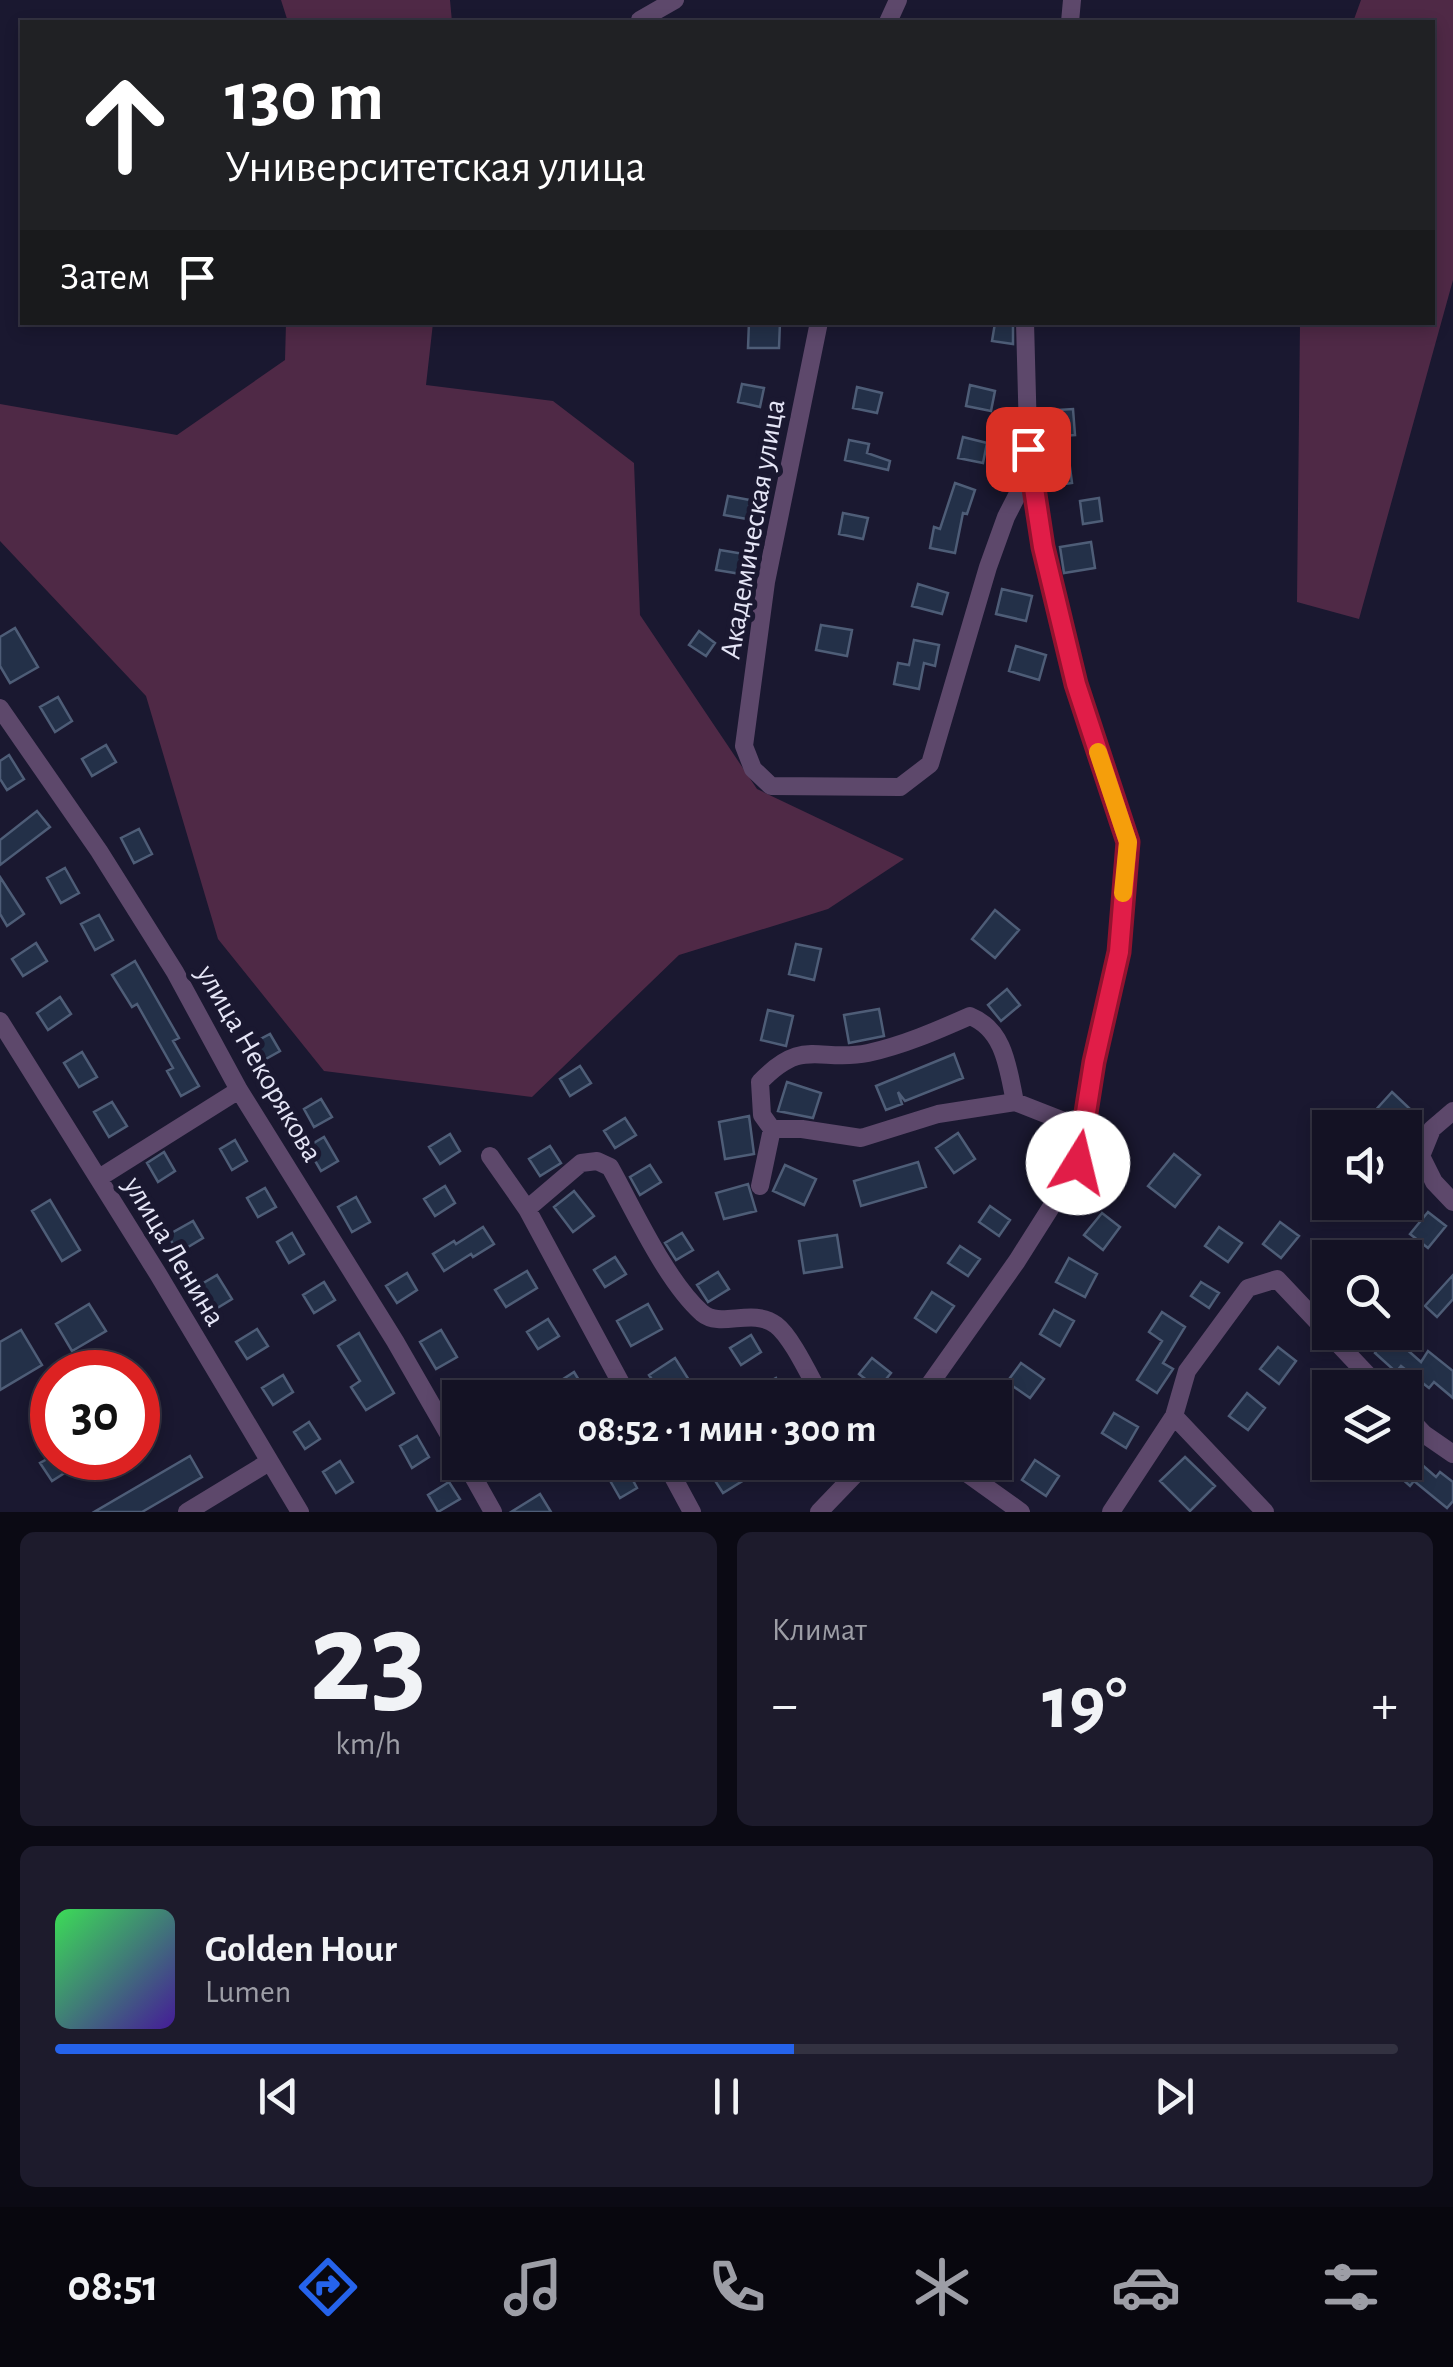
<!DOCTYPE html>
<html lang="ru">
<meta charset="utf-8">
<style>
body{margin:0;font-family:"Alegreya Sans",sans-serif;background:#1d1b2c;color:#f1f3f6;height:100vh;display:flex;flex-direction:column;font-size:38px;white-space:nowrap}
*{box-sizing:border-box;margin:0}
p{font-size:32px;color:#9d9ea6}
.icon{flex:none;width:55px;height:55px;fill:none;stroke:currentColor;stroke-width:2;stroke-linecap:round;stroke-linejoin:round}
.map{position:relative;height:1512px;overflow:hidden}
.sheet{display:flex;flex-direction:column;gap:20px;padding:20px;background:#0b0a14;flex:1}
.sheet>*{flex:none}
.guide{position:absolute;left:20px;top:20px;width:1415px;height:305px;border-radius:0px;box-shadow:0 5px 15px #0003,0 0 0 2px #333241;background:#202124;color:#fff;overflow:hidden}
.buttons{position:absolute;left:1312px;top:1110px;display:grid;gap:20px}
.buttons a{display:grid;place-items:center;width:110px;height:110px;border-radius:0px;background:#141224;box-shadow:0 5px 15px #0003,0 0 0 2px #333241;font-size:50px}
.speed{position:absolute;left:30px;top:1350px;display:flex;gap:20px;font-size:50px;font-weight:700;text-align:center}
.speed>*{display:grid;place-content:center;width:130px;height:130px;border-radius:50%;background:#141224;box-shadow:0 5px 15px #0003,0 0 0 2px #333241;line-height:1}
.speed .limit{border:15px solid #d22;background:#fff;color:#111}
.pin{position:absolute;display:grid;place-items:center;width:85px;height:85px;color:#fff;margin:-42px;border-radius:20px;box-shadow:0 5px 15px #0006}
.me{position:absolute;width:110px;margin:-55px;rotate:9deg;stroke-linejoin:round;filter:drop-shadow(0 0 8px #0008)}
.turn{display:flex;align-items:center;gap:35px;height:210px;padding:0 40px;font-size:45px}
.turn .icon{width:130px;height:130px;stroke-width:2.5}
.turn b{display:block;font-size:70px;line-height:85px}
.then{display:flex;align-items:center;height:95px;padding:0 40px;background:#0003;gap:20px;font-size:38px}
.big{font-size:75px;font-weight:700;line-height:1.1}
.sheet .card{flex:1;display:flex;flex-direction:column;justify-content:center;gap:15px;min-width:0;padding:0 35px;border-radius:15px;background:#1d1b2c}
.sheet .dial{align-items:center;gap:0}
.dial b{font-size:130px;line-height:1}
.song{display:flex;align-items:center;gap:30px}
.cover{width:120px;height:120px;border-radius:15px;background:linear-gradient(135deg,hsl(130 70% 55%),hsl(260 70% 35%))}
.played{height:10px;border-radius:5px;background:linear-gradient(90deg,#2563eb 55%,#333241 55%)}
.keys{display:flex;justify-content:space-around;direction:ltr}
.heat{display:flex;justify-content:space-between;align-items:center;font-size:55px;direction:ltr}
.sheet .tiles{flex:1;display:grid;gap:20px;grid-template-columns:1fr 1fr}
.card:last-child{grid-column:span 2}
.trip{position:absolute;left:442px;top:1380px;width:570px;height:100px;border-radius:0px;background:#141224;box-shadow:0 5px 15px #0003,0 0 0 2px #333241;font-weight:700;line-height:100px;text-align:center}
.tabs{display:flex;height:160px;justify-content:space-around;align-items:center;background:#08070e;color:#9d9ea6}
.tabs .icon{width:70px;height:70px}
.tabs .active{color:#2563eb}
.tabs b{font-size:45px;color:#f1f3f6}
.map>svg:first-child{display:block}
</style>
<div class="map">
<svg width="1453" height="1512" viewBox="0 0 1453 1512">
<rect width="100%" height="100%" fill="#1a1830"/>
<path fill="#4f2946" d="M 281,0 L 450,0 L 452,22 L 288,22 Z
M 1361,0 L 1453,0 L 1453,280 L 1359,619 L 1297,602 L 1300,323 L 1432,322 L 1432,22 L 1353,22 Z
M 286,323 L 433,323 L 426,385 L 553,401 L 634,463 L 640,615 L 757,789 L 904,859 L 828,909 L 679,955 L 532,1097 L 324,1071 L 218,939 L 146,696 L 0,541 L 0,404 L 177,435 L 285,360 Z"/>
<path fill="#233048" stroke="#4e5d77" stroke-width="2.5" d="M 749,322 L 780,322 L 779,348 L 748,348 Z
M 995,323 L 1013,325 L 1013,344 L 992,341 Z
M 742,384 L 764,388 L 760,407 L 738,402 Z
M 970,385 L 995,391 L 991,411 L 966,406 Z
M 857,387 L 882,393 L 877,413 L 853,408 Z
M 1073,409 L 1075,435 L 1045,437 L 1042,411 Z
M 963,437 L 987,443 L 983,463 L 958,458 Z
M 849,440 L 869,444 L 867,453 L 890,461 L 888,470 L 845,460 Z
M 1069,460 L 1072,483 L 1044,487 L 1041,463 Z
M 955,483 L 975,490 L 967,514 L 963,513 L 955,553 L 930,548 L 934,527 L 940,529 Z
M 728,496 L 750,500 L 747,519 L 724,515 Z
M 1099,498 L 1102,521 L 1083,524 L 1080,501 Z
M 843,513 L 868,518 L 863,539 L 839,534 Z
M 1091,542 L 1095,568 L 1064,573 L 1060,547 Z
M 720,550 L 744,554 L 741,574 L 716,570 Z
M 918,584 L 948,593 L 942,614 L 912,606 Z
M 1002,589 L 1032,596 L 1026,621 L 996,614 Z
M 821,625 L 852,630 L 847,656 L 816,650 Z
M 15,628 L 38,667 L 10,683 L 0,666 L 0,637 Z
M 699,631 L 715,643 L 706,656 L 689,645 Z
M 914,640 L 939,645 L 935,666 L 924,663 L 919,689 L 894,684 L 898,663 L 909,665 Z
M 1016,646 L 1046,655 L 1039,680 L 1009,671 Z
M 58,697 L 72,721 L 55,732 L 40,707 Z
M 106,745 L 116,762 L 92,776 L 82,759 Z
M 9,755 L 24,779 L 7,790 L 0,779 L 0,761 Z
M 37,811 L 50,827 L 0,865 L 0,840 Z
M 139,829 L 152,854 L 134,863 L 121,838 Z
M 65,868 L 79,893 L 61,903 L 47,878 Z
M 0,877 L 24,914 L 7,926 L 0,914 Z
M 995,910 L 1019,930 L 995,958 L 972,939 Z
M 99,915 L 113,940 L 95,950 L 81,924 Z
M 36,943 L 47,961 L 23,976 L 12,959 Z
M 796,944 L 821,949 L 814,980 L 789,974 Z
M 135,961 L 179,1038 L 173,1041 L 199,1086 L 181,1096 L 167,1071 L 173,1068 L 137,1004 L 132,1007 L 112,975 Z
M 1007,989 L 1020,1005 L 1001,1021 L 988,1005 Z
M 60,997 L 71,1014 L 48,1030 L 37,1013 Z
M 879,1009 L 884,1036 L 849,1043 L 844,1015 Z
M 768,1010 L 793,1016 L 786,1046 L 761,1040 Z
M 270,1034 L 280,1051 L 255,1065 L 245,1047 Z
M 82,1052 L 97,1077 L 79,1087 L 64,1063 Z
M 954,1054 L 963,1078 L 905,1101 L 898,1092 L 902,1104 L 886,1110 L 876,1086 Z
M 580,1066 L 591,1083 L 570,1096 L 560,1079 Z
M 787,1082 L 821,1093 L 813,1118 L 778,1111 Z
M 1392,1092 L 1409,1108 L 1389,1128 L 1373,1113 Z
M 321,1099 L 332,1117 L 314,1127 L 304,1109 Z
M 112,1102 L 127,1126 L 109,1137 L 94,1112 Z
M 749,1116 L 754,1154 L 725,1159 L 719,1122 Z
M 625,1118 L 636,1135 L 615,1148 L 604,1131 Z
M 958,1133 L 975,1159 L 954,1173 L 936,1148 Z
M 450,1134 L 460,1151 L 440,1164 L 429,1147 Z
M 324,1137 L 338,1161 L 321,1171 L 307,1147 Z
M 235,1140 L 247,1161 L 232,1170 L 220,1149 Z
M 550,1146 L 561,1163 L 540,1176 L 529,1159 Z
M 164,1152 L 175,1171 L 158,1182 L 147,1163 Z
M 1174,1154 L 1200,1175 L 1175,1207 L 1148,1186 Z
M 918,1162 L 926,1187 L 861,1206 L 854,1181 Z
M 650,1165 L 661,1182 L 640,1195 L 630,1177 Z
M 785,1165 L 816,1179 L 804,1205 L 773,1191 Z
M 748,1184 L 756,1211 L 724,1219 L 716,1193 Z
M 445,1186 L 455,1203 L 435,1216 L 424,1199 Z
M 265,1188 L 276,1207 L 258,1217 L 247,1198 Z
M 574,1191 L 594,1216 L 573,1232 L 554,1207 Z
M 356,1197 L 370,1222 L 352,1232 L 338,1207 Z
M 50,1200 L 80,1250 L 62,1261 L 32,1211 Z
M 990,1206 L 1010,1220 L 999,1236 L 979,1222 Z
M 1428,1212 L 1446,1226 L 1428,1248 L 1410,1234 Z
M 1102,1213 L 1120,1227 L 1103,1250 L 1084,1235 Z
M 193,1221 L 203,1238 L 178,1253 L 168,1235 Z
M 1280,1222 L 1299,1236 L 1281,1258 L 1263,1244 Z
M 483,1227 L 494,1244 L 473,1257 L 471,1254 L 444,1271 L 433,1254 L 454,1241 L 456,1244 Z
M 1219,1227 L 1242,1243 L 1228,1262 L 1205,1246 Z
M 292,1233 L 304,1254 L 289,1263 L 277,1242 Z
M 682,1233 L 693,1250 L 676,1260 L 665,1243 Z
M 837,1235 L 842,1267 L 804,1273 L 799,1241 Z
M 960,1246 L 980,1259 L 968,1276 L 948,1263 Z
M 615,1257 L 626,1274 L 605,1287 L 594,1270 Z
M 1069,1258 L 1097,1274 L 1085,1297 L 1056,1282 Z
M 527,1271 L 537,1288 L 506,1307 L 495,1290 Z
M 718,1272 L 729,1289 L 708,1302 L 697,1285 Z
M 407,1273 L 417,1290 L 397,1303 L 386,1286 Z
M 1330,1274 L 1330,1310 L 1312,1294 Z
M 217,1275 L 232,1299 L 214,1310 L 200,1285 Z
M 1453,1275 L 1453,1299 L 1437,1317 L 1425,1306 Z
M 324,1282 L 335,1300 L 314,1313 L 303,1295 Z
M 1201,1282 L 1219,1293 L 1209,1308 L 1191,1296 Z
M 932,1292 L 954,1306 L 936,1332 L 915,1318 Z
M 89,1304 L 106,1331 L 72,1351 L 56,1324 Z
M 648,1304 L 662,1329 L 631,1346 L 617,1321 Z
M 1054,1310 L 1074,1321 L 1060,1346 L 1040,1334 Z
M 1162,1312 L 1185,1327 L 1163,1363 L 1173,1369 L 1157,1393 L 1137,1380 L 1162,1341 L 1149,1332 Z
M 548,1319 L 559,1336 L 538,1349 L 527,1332 Z
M 257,1329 L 268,1346 L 247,1359 L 236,1342 Z
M 21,1330 L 42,1365 L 0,1390 L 0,1342 Z
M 441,1330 L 457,1357 L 436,1369 L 420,1342 Z
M 1354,1332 L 1387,1332 L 1421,1362 L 1428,1351 L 1453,1371 L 1453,1398 L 1434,1382 L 1429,1388 L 1401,1366 L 1396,1372 L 1375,1353 L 1377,1350 Z
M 359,1333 L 394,1393 L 366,1410 L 351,1387 L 360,1381 L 338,1346 Z
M 751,1335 L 761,1352 L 741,1365 L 730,1348 Z
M 1278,1347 L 1296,1361 L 1279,1384 L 1260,1369 Z
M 675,1358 L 689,1380 L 663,1396 L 649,1375 Z
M 872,1358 L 891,1373 L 878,1389 L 859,1374 Z
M 1021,1363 L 1044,1379 L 1030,1398 L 1007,1382 Z
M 574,1372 L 585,1390 L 572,1398 L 561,1398 L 554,1385 Z
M 283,1375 L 293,1392 L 273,1405 L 262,1388 Z
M 776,1378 L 786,1398 L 763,1398 L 758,1388 Z
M 1247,1393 L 1265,1408 L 1248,1430 L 1229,1416 Z
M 138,1395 L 158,1428 L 138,1440 Z
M 1114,1413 L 1138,1427 L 1126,1448 L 1102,1433 Z
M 309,1422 L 320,1439 L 305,1449 L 294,1432 Z
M 417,1436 L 429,1457 L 412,1468 L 400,1446 Z
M 1405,1450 L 1436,1477 L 1440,1472 L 1453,1482 L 1453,1501 L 1447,1508 L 1414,1481 L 1410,1486 L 1383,1462 L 1405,1462 Z
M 190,1456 L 202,1477 L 142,1512 L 94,1512 Z
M 1185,1457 L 1215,1486 L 1190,1511 L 1160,1481 Z
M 49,1458 L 88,1458 L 52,1481 L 40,1463 Z
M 1035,1460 L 1059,1476 L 1046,1496 L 1022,1480 Z
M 340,1461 L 353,1482 L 336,1493 L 323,1472 Z
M 733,1463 L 744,1480 L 723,1493 L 712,1476 Z
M 626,1467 L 637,1488 L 620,1498 L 608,1477 Z
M 449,1482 L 460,1499 L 438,1512 L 428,1495 Z
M 540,1494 L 551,1512 L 511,1512 Z"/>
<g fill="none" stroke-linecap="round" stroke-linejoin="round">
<path stroke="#5d486b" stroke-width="18" d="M 640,20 L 675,0
M 888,22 L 898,0
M 1070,22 L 1072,0
M 819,322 L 766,582 L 744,746 L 753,769 L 771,786 L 900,787 L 930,764 L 988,567 L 1006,517 L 1029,472
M 0,708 L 99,851 L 175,972 L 239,1090 L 395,1341 L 460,1454
M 0,1021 L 158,1274 L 300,1512
M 1453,1111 L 1432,1129 L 1421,1156 L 1434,1182 L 1453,1202
M 772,1129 L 802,1129 L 861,1138 L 938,1114 L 1015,1102
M 490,1156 L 527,1209 L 629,1398
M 99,1178 L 239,1090
M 760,1186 L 772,1129 L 762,1115 L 760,1082 C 804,1036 819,1063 868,1053 C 904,1045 936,1031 970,1016 C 1005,1030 1008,1069 1015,1102 L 1084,1129
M 527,1209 L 581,1163 L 597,1161 L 610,1167 C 634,1210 666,1281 702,1313 C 721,1329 752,1307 776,1325 C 792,1337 811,1379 822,1398
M 920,1398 L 1017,1261 L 1079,1163 L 1094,1061 L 1119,952 L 1128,842 L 1076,684 L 1043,547 L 1029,472 L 1025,322
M 1405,1414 L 1424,1434 L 1453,1454
M 1174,1416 L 1265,1512
M 465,1462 L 493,1512
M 665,1462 L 692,1512
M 951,1462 L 1021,1512
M 187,1512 L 269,1462
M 819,1512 L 867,1462
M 1111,1512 L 1174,1416 L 1187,1371 L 1248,1288 L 1277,1279 L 1380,1388"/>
</g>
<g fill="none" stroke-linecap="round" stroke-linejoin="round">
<defs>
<path id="route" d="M 1028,449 L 1043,547 L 1076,684 L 1128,842 L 1119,952 L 1094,1062 L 1078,1163"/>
</defs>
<use href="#route" stroke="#92132f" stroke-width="25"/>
<use href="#route" stroke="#e11d48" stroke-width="18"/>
<path stroke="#f59e0b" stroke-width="18" d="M 1098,752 L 1128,842 L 1123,893"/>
</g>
<g text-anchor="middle" stroke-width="10" stroke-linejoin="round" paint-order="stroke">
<g font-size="30" fill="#e5e5f6" stroke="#1a1830">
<text transform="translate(752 529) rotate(-80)" y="10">Академическая улица</text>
<text transform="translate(260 1063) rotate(60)" y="10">улица Некорякова</text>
<text transform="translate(175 1251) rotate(59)" y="10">улица Ленина</text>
</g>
</g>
</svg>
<div class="buttons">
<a><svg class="icon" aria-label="sound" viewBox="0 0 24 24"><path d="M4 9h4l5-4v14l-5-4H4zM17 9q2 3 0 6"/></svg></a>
<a><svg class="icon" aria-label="search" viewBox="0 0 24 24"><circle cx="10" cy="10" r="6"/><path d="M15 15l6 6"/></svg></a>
<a><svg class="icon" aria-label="layers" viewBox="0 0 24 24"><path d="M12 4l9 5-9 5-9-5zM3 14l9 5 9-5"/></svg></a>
</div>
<div class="speed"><div class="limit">30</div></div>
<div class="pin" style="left:1028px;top:449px;background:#d93025"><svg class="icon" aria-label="arrive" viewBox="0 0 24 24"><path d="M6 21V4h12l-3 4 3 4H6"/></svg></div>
<svg class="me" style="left:1078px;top:1163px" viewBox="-20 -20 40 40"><circle r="19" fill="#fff"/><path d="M0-13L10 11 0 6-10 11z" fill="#e11d48"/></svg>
<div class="trip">08:52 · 1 мин · 300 m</div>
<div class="guide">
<div class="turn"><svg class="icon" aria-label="ahead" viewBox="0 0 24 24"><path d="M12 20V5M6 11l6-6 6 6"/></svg><div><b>130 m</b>Университетская улица</div></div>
<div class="then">Затем<svg class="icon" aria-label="arrive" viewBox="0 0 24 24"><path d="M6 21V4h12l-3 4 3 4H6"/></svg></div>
</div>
</div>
<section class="sheet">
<div class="tiles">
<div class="card dial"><b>23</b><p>km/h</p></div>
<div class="card"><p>Климат</p>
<div class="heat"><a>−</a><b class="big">19°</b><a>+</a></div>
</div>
<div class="card">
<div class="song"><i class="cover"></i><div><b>Golden Hour</b><p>Lumen</p></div></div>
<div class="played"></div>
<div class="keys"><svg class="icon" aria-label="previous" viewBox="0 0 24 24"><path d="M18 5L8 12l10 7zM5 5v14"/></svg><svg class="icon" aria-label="pause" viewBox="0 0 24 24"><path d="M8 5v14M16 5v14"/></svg><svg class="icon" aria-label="next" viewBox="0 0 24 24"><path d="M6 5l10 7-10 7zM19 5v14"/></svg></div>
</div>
</div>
</section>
<nav class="tabs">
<b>08:51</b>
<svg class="icon active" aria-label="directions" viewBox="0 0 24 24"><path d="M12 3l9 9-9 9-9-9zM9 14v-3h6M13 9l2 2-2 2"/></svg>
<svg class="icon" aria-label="music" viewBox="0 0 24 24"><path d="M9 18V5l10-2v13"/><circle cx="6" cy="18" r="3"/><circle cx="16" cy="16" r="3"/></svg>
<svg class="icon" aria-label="phone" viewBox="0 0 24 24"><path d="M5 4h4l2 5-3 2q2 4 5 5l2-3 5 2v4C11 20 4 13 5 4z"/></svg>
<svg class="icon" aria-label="climate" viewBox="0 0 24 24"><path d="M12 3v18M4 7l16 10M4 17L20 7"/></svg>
<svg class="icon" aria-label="car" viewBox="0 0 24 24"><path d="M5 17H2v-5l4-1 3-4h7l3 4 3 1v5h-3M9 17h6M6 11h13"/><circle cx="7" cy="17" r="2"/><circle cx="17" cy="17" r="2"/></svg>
<svg class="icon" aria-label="filters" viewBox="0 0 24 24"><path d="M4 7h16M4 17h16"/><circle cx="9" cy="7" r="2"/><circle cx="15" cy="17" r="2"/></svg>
</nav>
